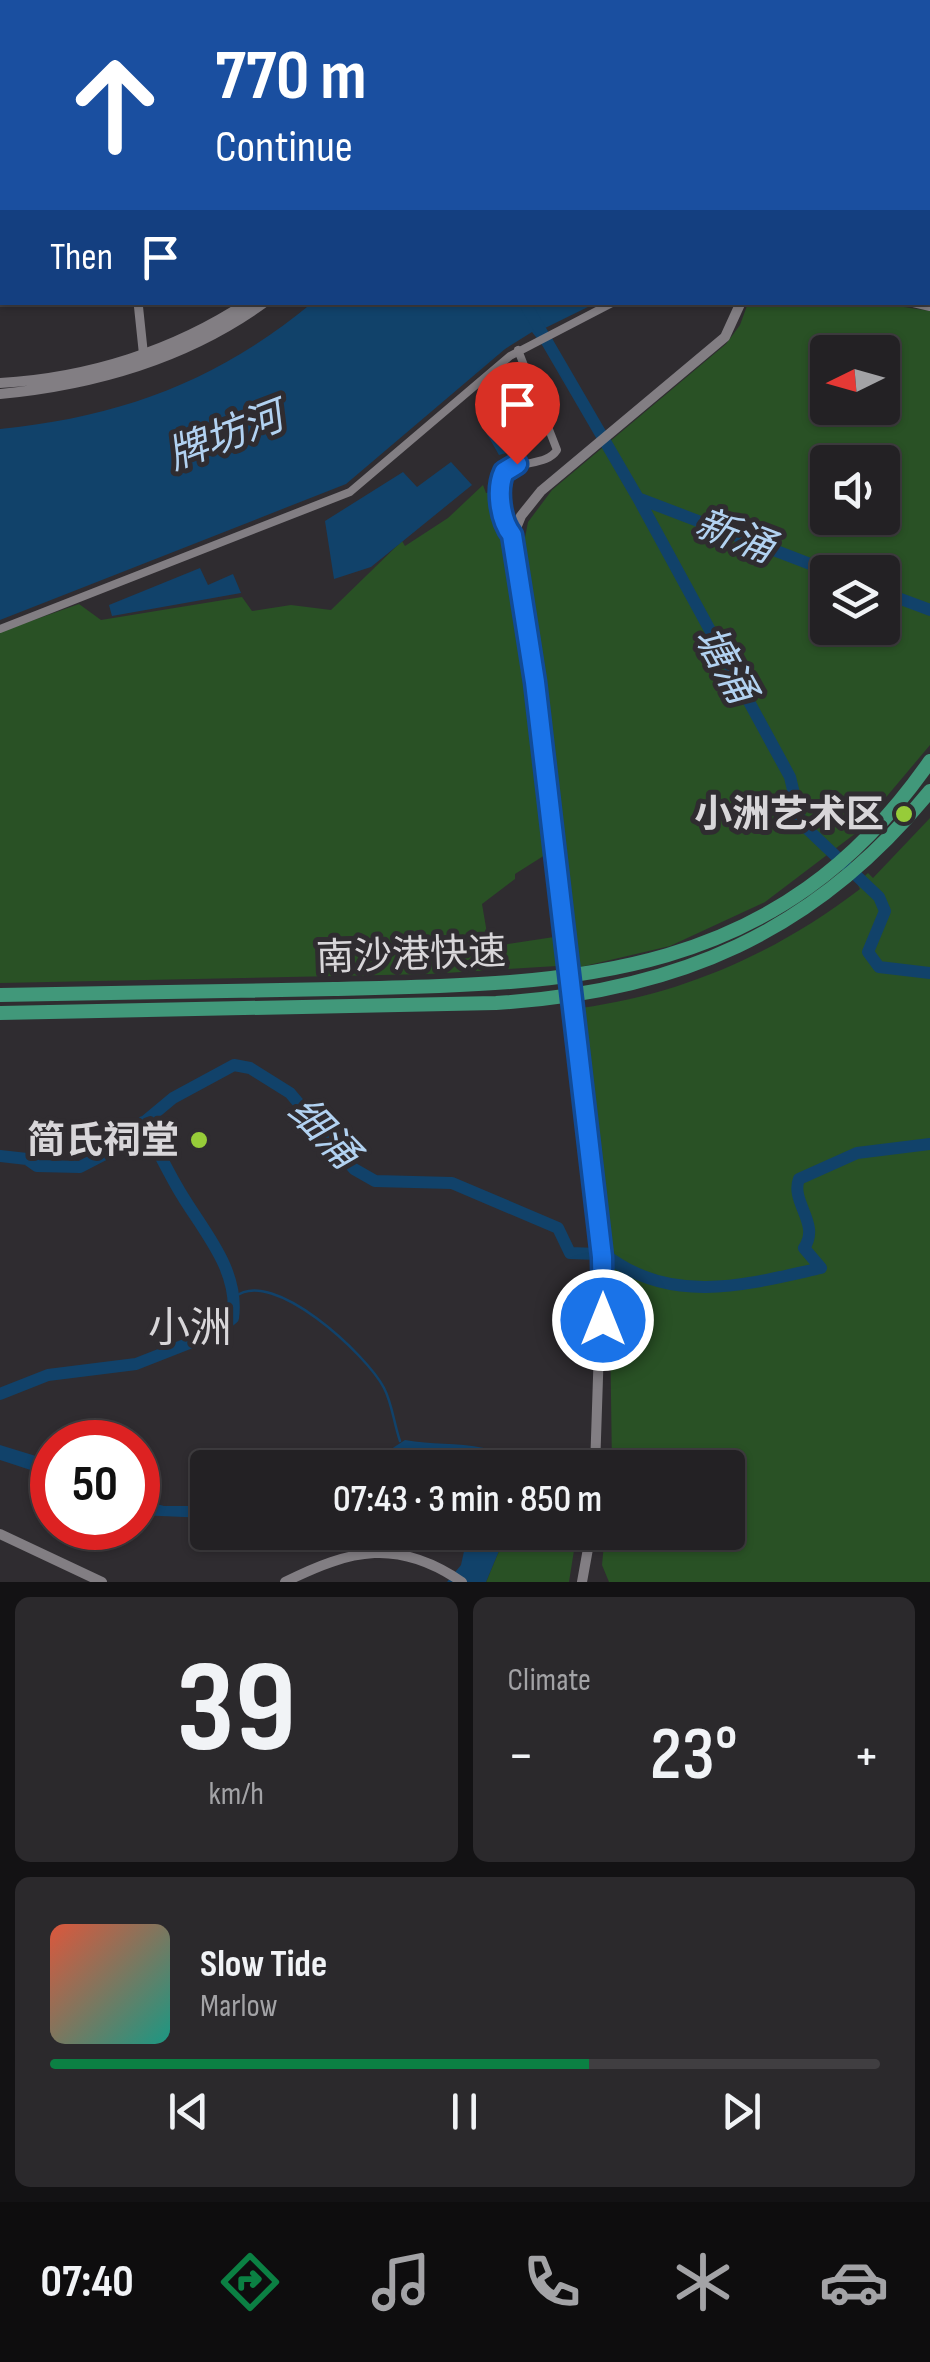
<!DOCTYPE html>
<meta charset="utf-8">
<style>
body{margin:0;font-family:"Sofia Sans Condensed","Noto Sans SC",sans-serif;background:#2b292c;color:#f1f3f6;height:100vh;display:flex;flex-direction:column;font-size:38px;white-space:nowrap}
*{box-sizing:border-box;margin:0}
p{font-size:32px;color:#a3a3a6}
.icon{flex:none;width:55px;height:55px;fill:none;stroke:currentColor;stroke-width:2;stroke-linecap:round;stroke-linejoin:round}
.map{position:relative;height:1582px;overflow:hidden}
.sheet{display:flex;flex-direction:column;gap:15px;padding:15px;background:#131214;flex:1}
.sheet>*{flex:none}
.top-card{position:absolute;left:0px;top:0px;width:930px;height:305px;box-shadow:0 2px 8px #0004,0 0 0 2px #403e41;background:#1a4fa0;color:#fff;overflow:hidden}
.needle{width:65px;rotate:265deg}
.fabs{position:absolute;left:810px;top:335px;display:grid;gap:20px}
.fabs a{display:grid;place-items:center;width:90px;height:90px;border-radius:10px;background:#232124;box-shadow:0 2px 8px #0004,0 0 0 2px #403e41;font-size:50px}
.speed{position:absolute;left:30px;top:1420px;display:flex;gap:20px;font-size:50px;font-weight:700;text-align:center}
.speed>*{display:grid;place-content:center;width:130px;height:130px;border-radius:50%;background:#232124;box-shadow:0 2px 8px #0004,0 0 0 2px #403e41;line-height:1}
.speed .limit{border:15px solid #d22;background:#fff;color:#111}
.pin{position:absolute;display:grid;place-items:center;width:85px;height:85px;color:#fff;margin:-102px -42px;border-radius:50% 50% 50% 0;rotate:-45deg;box-shadow:0 0 10px #0007}
.pin .icon{rotate:45deg}
.me{position:absolute;width:110px;margin:-55px;rotate:0deg;stroke-linejoin:round;filter:drop-shadow(0 0 8px #0008)}
.turn{display:flex;align-items:center;gap:35px;height:210px;padding:0 50px;font-size:45px}
.turn .icon{width:130px;height:130px;stroke-width:2.5}
.turn b{display:block;font-size:70px;line-height:85px}
.then{display:flex;align-items:center;height:95px;padding:0 50px;background:#0003;gap:20px;font-size:38px}
.big{font-size:75px;font-weight:600;line-height:1.1}
.sheet .card{flex:1;display:flex;flex-direction:column;justify-content:center;gap:15px;min-width:0;padding:0 35px;border-radius:15px;background:#2b292c}
.sheet .dial{align-items:center;gap:0}
.dial b{font-size:130px;line-height:1}
.song{display:flex;align-items:center;gap:30px}
.cover{width:120px;height:120px;border-radius:15px;background:linear-gradient(135deg,hsl(10 70% 55%),hsl(170 70% 35%))}
.played{height:10px;border-radius:5px;background:linear-gradient(90deg,#0b8043 65%,#403e41 65%)}
.keys{display:flex;justify-content:space-around;direction:ltr}
.heat{display:flex;justify-content:space-between;align-items:center;font-size:55px;direction:ltr}
.sheet .tiles{flex:1;display:grid;gap:15px;grid-template-columns:1fr 1fr}
.card:last-child{grid-column:span 2}
.trip{position:absolute;left:190px;top:1450px;width:555px;height:100px;border-radius:10px;background:#232124;box-shadow:0 2px 8px #0004,0 0 0 2px #403e41;font-weight:600;line-height:100px;text-align:center}
.menu{display:flex;height:160px;justify-content:space-around;align-items:center;background:#0e0d0e;color:#a3a3a6}
.menu .icon{width:70px;height:70px}
.menu .active{color:#0b8043}
.menu b{font-size:45px;color:#f1f3f6}
.map>svg:first-child{display:block}
</style>
<div class="map">
<svg width="930" height="1582" viewBox="0 0 930 1582">
<rect width="100%" height="100%" fill="#2f2c30"/>
<path fill="#295125" fill-rule="evenodd" d="M 748,303 L 878,303 L 930,311 L 930,745 L 856,833 L 765,902 L 670,946 L 576,968 L 546,688 L 522,553 L 528,522 L 552,490 L 726,344 L 740,325 ZM 828,352 L 882,352 L 882,408 L 828,408 ZM 828,462 L 882,462 L 882,518 L 828,518 ZM 828,572 L 882,572 L 882,628 L 828,628 Z
M 483,485 L 486,493 L 492,492 C 519,611 531,734 545,855 L 515,874 L 515,879 L 482,904 L 488,939 L 500,938 L 502,945 L 554,937 L 557,966 L 429,974 L 0,983 L 0,632 L 79,604 L 101,620 L 242,597 L 252,611 L 291,605 L 331,610 L 402,541 L 405,546 L 448,518 Z
M 930,818 L 930,1582 L 609,1582 L 602,1565 L 605,1533 L 728,1532 L 728,1468 L 612,1467 L 609,1254 L 581,1008 C 684,994 778,952 860,889 L 857,883 L 868,873 L 873,878 Z
M 500,1533 L 561,1533 L 575,1544 L 569,1582 L 486,1582 L 501,1546 Z"/>
<path fill="#11426a" d="M 375,0 L 930,0 L 930,298 L 928,2 Z
M 312,303 L 596,303 L 539,331 L 543,346 L 532,332 L 505,349 L 346,484 L 0,620 L 0,429 C 121,417 218,381 312,303 Z
M 518,394 L 539,444 L 499,455 L 483,427 Z
M 451,462 L 472,485 L 371,567 L 334,579 L 325,521 L 403,472 L 417,487 Z
M 200,568 L 208,585 L 233,574 L 241,593 L 112,616 L 109,605 Z
M 405,1440 C 431,1445 457,1442 484,1448 L 496,1467 L 407,1463 L 322,1467 L 385,1453 Z
M 0,1445 L 52,1461 L 52,1477 L 0,1460 Z
M 138,1499 L 164,1506 L 207,1506 L 207,1518 L 138,1515 Z
M 468,1533 L 500,1533 L 501,1546 L 486,1582 L 447,1582 L 461,1565 Z"/>
<g fill="none" stroke-linecap="round" stroke-linejoin="round">
<path stroke="#11426a" stroke-width="2.5" d="M 235,1297 C 272,1266 367,1355 384,1388 C 392,1403 394,1424 400,1441"/>
<path stroke="#11426a" stroke-width="12" d="M 524,302 L 638,498 L 790,777 L 801,823 L 879,897 L 885,911 L 868,952 L 879,967 L 930,973
M 638,498 L 831,572
M 882,592 L 930,610
M 0,1156 L 27,1159 L 37,1166 L 80,1167 L 107,1153 L 173,1098 L 234,1065 L 250,1068 L 290,1093 L 354,1169 L 375,1181 L 452,1183 L 558,1228 L 570,1253 L 598,1254
M 611,1259 C 676,1305 749,1284 821,1268 L 804,1248 C 821,1224 790,1202 799,1179 L 857,1153 L 930,1144
M 0,1394 L 48,1375 L 136,1364 L 215,1333 L 233,1318 C 240,1267 199,1227 176,1185 C 164,1164 154,1143 143,1122"/>
<path stroke="#827e83" stroke-width="8" d="M 909,302 L 930,307
M 512,535 C 501,521 496,491 502,475 C 518,459 546,467 557,450 L 518,350
M 0,629 L 350,492 L 510,356 L 614,302"/>
<path stroke="#827e83" stroke-width="9" d="M 111,0 L 111,2
M 0,197 L 2,197
M 138,302 L 144,359"/>
<path stroke="#827e83" stroke-width="10" d="M 302,0 L 304,2
M 317,0 L 319,2
M 742,0 L 742,2
M 0,383 C 88,378 174,351 248,302
M 0,394 C 94,385 188,358 265,302
M 595,1468 L 602,1257 L 535,682 L 511,540 L 521,516 L 541,491 L 725,337 L 741,302
M 0,1534 L 102,1582
M 285,1582 C 351,1549 398,1538 462,1582
M 582,1582 L 591,1532"/>
<path stroke="#41987a" stroke-width="14" d="M 0,995 C 111,993 223,991 334,989 C 576,984 777,981 930,761
M 0,1013 L 496,1003 C 676,992 815,933 930,791"/>
</g>
<g fill="none" stroke-linecap="round" stroke-linejoin="round">
<defs>
<path id="route" d="M 517,464 L 504,472 C 496,489 500,520 512,535 L 535,682 L 602,1257 L 603,1320"/>
</defs>
<use href="#route" stroke="#114b97" stroke-width="25"/>
<use href="#route" stroke="#1a73e8" stroke-width="18"/>
</g>
<g fill="#97cc39" stroke="#2f2c30" stroke-width="4">
<circle cx="904" cy="814" r="10"/>
<circle cx="199" cy="1140" r="10"/>
</g>
<g text-anchor="middle" stroke-width="10" stroke-linejoin="round" paint-order="stroke">
<g font-size="38" font-weight="bold" fill="#d8d6d9" stroke="#2f2c30" text-anchor="end">
<text x="884" y="827">小洲艺术区</text>
<text x="179" y="1153">简氏祠堂</text>
</g>
<g font-size="38" fill="#d8d6d9" stroke="#2f2c30">
<text transform="translate(411 954) rotate(-2)" y="13">南沙港快速</text>
</g>
<g font-size="40" font-style="italic" fill="#b2d2f1" stroke="#2f2c30">
<text transform="translate(225 435) rotate(-21)" y="14">牌坊河</text>
<text transform="translate(735 535) rotate(21)" y="14">新涌</text>
<text transform="translate(726 664) rotate(61)" y="14">塘涌</text>
<text transform="translate(324 1132) rotate(46)" y="14">细涌</text>
</g>
<g font-size="42" fill="#d8d6d9" stroke="#2f2c30">
<text x="190" y="1342">小洲</text>
</g>
</g>
</svg>
<div class="fabs">
<a><svg class="needle" viewBox="-14 -14 28 28"><path d="M0-13l5 13h-10z" fill="#e53935"/><path d="M0 13l5-13h-10z" fill="#a3a3a6"/></svg></a>
<a><svg class="icon" aria-label="sound" viewBox="0 0 24 24"><path d="M4 9h4l5-4v14l-5-4H4zM17 9q2 3 0 6"/></svg></a>
<a><svg class="icon" aria-label="layers" viewBox="0 0 24 24"><path d="M12 4l9 5-9 5-9-5zM3 14l9 5 9-5"/></svg></a>
</div>
<div class="speed"><div class="limit">50</div></div>
<div class="pin" style="left:517px;top:464px;background:#d93025"><svg class="icon" aria-label="arrive" viewBox="0 0 24 24"><path d="M6 21V4h12l-3 4 3 4H6"/></svg></div>
<svg class="me" style="left:603px;top:1320px" viewBox="-20 -20 40 40"><circle r="17" fill="#1a73e8" stroke="#fff" stroke-width="3"/><path d="M0-11L8 9 0 5-8 9z" fill="#fff"/></svg>
<div class="trip">07:43 · 3 min · 850 m</div>
<div class="top-card">
<div class="turn"><svg class="icon" aria-label="ahead" viewBox="0 0 24 24"><path d="M12 20V5M6 11l6-6 6 6"/></svg><div><b>770 m</b>Continue</div></div>
<div class="then">Then<svg class="icon" aria-label="arrive" viewBox="0 0 24 24"><path d="M6 21V4h12l-3 4 3 4H6"/></svg></div>
</div>
</div>
<section class="sheet">
<div class="tiles">
<div class="card dial"><b>39</b><p>km/h</p></div>
<div class="card"><p>Climate</p>
<div class="heat"><a>−</a><b class="big">23°</b><a>+</a></div>
</div>
<div class="card">
<div class="song"><i class="cover"></i><div><b>Slow Tide</b><p>Marlow</p></div></div>
<div class="played"></div>
<div class="keys"><svg class="icon" aria-label="previous" viewBox="0 0 24 24"><path d="M18 5L8 12l10 7zM5 5v14"/></svg><svg class="icon" aria-label="pause" viewBox="0 0 24 24"><path d="M8 5v14M16 5v14"/></svg><svg class="icon" aria-label="next" viewBox="0 0 24 24"><path d="M6 5l10 7-10 7zM19 5v14"/></svg></div>
</div>
</div>
</section>
<nav class="menu">
<b>07:40</b>
<svg class="icon active" aria-label="directions" viewBox="0 0 24 24"><path d="M12 3l9 9-9 9-9-9zM9 14v-3h6M13 9l2 2-2 2"/></svg>
<svg class="icon" aria-label="music" viewBox="0 0 24 24"><path d="M9 18V5l10-2v13"/><circle cx="6" cy="18" r="3"/><circle cx="16" cy="16" r="3"/></svg>
<svg class="icon" aria-label="phone" viewBox="0 0 24 24"><path d="M5 4h4l2 5-3 2q2 4 5 5l2-3 5 2v4C11 20 4 13 5 4z"/></svg>
<svg class="icon" aria-label="climate" viewBox="0 0 24 24"><path d="M12 3v18M4 7l16 10M4 17L20 7"/></svg>
<svg class="icon" aria-label="car" viewBox="0 0 24 24"><path d="M5 17H2v-5l4-1 3-4h7l3 4 3 1v5h-3M9 17h6M6 11h13"/><circle cx="7" cy="17" r="2"/><circle cx="17" cy="17" r="2"/></svg>
</nav>
